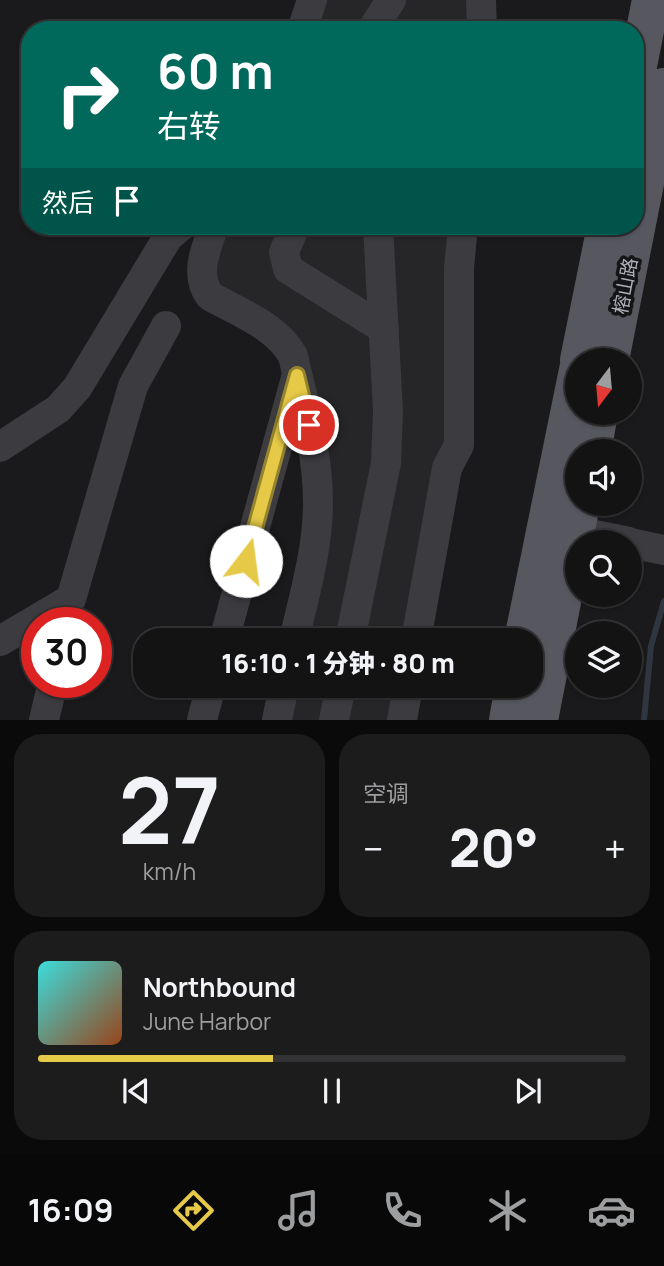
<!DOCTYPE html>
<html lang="zh">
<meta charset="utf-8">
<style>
body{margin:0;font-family:Manrope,"Noto Sans SC",sans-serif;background:#1d1c1d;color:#f1f3f6;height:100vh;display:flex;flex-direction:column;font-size:26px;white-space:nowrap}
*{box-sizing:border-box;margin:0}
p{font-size:23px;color:#9d9ea0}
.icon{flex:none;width:38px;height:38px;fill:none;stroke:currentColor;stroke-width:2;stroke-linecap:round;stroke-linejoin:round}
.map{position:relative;height:720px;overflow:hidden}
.details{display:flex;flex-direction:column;gap:14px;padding:14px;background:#0b0a0b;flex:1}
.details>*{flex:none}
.guide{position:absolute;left:21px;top:21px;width:623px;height:214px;border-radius:28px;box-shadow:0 2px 5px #0004,0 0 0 2px #333234;background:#00695c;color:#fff;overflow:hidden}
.needle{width:46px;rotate:196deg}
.tools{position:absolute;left:565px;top:348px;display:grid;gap:14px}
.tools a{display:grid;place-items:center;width:77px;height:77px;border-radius:50%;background:#141314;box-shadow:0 2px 5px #0004,0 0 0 2px #333234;font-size:35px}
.speed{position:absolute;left:21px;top:607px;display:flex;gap:14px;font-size:35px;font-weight:700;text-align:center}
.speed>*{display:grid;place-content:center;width:91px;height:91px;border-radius:50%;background:#141314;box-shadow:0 2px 5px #0004,0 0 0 2px #333234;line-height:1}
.speed .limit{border:10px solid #d22;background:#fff;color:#111}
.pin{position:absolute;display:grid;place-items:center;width:60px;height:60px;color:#fff;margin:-30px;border:4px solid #fff;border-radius:50%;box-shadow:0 2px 7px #0007}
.me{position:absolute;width:77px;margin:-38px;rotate:15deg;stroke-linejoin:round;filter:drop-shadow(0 0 5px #0008)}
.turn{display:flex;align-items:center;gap:24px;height:147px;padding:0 21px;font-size:32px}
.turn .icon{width:91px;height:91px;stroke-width:2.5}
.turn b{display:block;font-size:49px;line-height:60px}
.then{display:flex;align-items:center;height:66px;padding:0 21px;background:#0003;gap:14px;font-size:26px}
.big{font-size:52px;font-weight:800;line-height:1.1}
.details .card{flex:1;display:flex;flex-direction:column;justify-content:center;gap:10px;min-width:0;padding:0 24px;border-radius:28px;background:#1d1c1d}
.details .dial{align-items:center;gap:0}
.dial b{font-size:91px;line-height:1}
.song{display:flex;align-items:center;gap:21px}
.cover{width:84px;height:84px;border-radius:10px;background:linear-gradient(135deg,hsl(180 70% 55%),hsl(20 70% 35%))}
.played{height:7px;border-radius:4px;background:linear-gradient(90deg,#e5c947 40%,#333234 40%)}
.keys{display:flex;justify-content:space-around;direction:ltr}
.heat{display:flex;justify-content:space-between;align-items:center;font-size:38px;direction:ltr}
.details .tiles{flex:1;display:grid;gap:14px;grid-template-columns:1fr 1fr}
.card:last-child{grid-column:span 2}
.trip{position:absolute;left:133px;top:628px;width:410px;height:70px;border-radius:28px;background:#141314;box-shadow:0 2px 5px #0004,0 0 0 2px #333234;font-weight:800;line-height:70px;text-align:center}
.tab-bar{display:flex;height:112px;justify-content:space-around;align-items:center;background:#080808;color:#9d9ea0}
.tab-bar .icon{width:49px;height:49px}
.tab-bar .on{color:#e5c947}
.tab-bar b{font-size:32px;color:#f1f3f6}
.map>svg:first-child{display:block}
</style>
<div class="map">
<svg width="664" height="720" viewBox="0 0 664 720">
<rect width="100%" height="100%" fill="#1a191b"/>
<path fill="#262528" d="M 312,0 L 481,0 L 482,30 L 302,30 Z
M 214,226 L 463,226 L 459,445 L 416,640 L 294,640 L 313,551 L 293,356 L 210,296 Z
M 284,686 L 408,686 L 402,720 L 277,720 Z"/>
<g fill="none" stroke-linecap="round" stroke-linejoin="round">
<path stroke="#30363f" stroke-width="6" d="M 644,720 L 651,646 L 664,601"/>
<path stroke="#3b3b40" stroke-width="30" d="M 481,0 L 482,30
M 302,30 L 312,0
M 372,30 L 391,0
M 214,226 C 206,248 194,275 210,296 C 238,312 277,326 293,356 C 304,404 318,453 318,503 C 318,549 304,596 294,640
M 295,226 L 284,252 L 288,269 L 384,329
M 0,447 L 58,409 L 77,388 L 168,237 L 181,226
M 576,531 L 629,542
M 630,543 L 664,550
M 224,640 L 296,378
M 350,640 L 386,463 L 388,411 L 378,226
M 416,640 L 447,468 L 459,445 L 459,268 L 463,226
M 0,641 L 71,599 L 133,386 L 166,326
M 44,720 L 53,682
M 202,720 L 211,686
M 277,720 L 284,686
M 334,720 L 341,686
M 402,720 L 408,686"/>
<path stroke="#57575f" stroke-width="38" d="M 635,81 L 651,0
M 579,360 L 606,226
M 610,360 L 664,87
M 592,452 L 599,413
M 523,640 L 578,370
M 508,720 L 514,686
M 539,720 L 581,504"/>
</g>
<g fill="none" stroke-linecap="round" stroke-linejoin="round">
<defs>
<path id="route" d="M 246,561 L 297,375 L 309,425"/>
</defs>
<use href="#route" stroke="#95832e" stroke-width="18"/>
<use href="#route" stroke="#e5c947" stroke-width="12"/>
</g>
<g text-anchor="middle" stroke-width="7" stroke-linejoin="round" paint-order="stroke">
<g font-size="19" fill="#adafba" stroke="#151416">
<text transform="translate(625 286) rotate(-79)" y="7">榕山路</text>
</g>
</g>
</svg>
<div class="tools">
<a><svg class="needle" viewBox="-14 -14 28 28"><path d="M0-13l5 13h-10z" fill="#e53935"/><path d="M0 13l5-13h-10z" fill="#9d9ea0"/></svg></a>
<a><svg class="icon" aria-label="sound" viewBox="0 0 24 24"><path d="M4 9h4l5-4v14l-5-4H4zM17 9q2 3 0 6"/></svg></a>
<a><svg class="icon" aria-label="search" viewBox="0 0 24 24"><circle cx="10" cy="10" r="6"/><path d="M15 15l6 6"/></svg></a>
<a><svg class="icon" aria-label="layers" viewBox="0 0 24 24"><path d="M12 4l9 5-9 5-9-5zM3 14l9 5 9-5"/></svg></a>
</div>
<div class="speed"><div class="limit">30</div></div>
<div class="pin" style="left:309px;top:425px;background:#d93025"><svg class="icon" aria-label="arrive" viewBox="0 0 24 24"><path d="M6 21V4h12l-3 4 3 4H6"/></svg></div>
<svg class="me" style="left:246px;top:561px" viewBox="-20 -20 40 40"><circle r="19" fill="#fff"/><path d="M0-13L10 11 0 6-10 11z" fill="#e5c947"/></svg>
<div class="trip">16:10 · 1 分钟 · 80 m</div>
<div class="guide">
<div class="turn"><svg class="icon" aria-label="right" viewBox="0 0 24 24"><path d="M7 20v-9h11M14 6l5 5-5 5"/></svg><div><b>60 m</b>右转</div></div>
<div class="then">然后<svg class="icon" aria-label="arrive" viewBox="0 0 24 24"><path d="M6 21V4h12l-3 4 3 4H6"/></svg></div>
</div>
</div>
<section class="details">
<div class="tiles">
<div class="card dial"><b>27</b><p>km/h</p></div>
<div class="card"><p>空调</p>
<div class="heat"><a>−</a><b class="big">20°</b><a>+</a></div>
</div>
<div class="card">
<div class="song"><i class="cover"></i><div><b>Northbound</b><p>June Harbor</p></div></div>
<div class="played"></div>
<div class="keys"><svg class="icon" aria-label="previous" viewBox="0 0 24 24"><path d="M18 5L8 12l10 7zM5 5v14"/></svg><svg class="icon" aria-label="pause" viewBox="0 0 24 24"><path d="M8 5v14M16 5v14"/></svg><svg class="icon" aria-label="next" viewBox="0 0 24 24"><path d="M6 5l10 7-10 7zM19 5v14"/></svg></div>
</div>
</div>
</section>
<nav class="tab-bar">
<b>16:09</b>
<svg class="icon on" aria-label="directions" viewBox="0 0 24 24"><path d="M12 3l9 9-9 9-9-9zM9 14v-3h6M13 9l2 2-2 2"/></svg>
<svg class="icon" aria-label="music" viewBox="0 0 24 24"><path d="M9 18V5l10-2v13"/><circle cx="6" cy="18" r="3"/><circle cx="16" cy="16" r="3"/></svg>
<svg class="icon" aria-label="phone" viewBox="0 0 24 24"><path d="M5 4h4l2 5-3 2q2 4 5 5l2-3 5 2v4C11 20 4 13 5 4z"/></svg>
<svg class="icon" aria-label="climate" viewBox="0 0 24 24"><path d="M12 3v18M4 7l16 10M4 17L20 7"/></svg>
<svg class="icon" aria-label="car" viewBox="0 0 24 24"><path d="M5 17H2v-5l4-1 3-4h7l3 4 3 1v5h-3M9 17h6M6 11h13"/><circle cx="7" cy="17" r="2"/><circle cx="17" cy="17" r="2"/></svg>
</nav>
